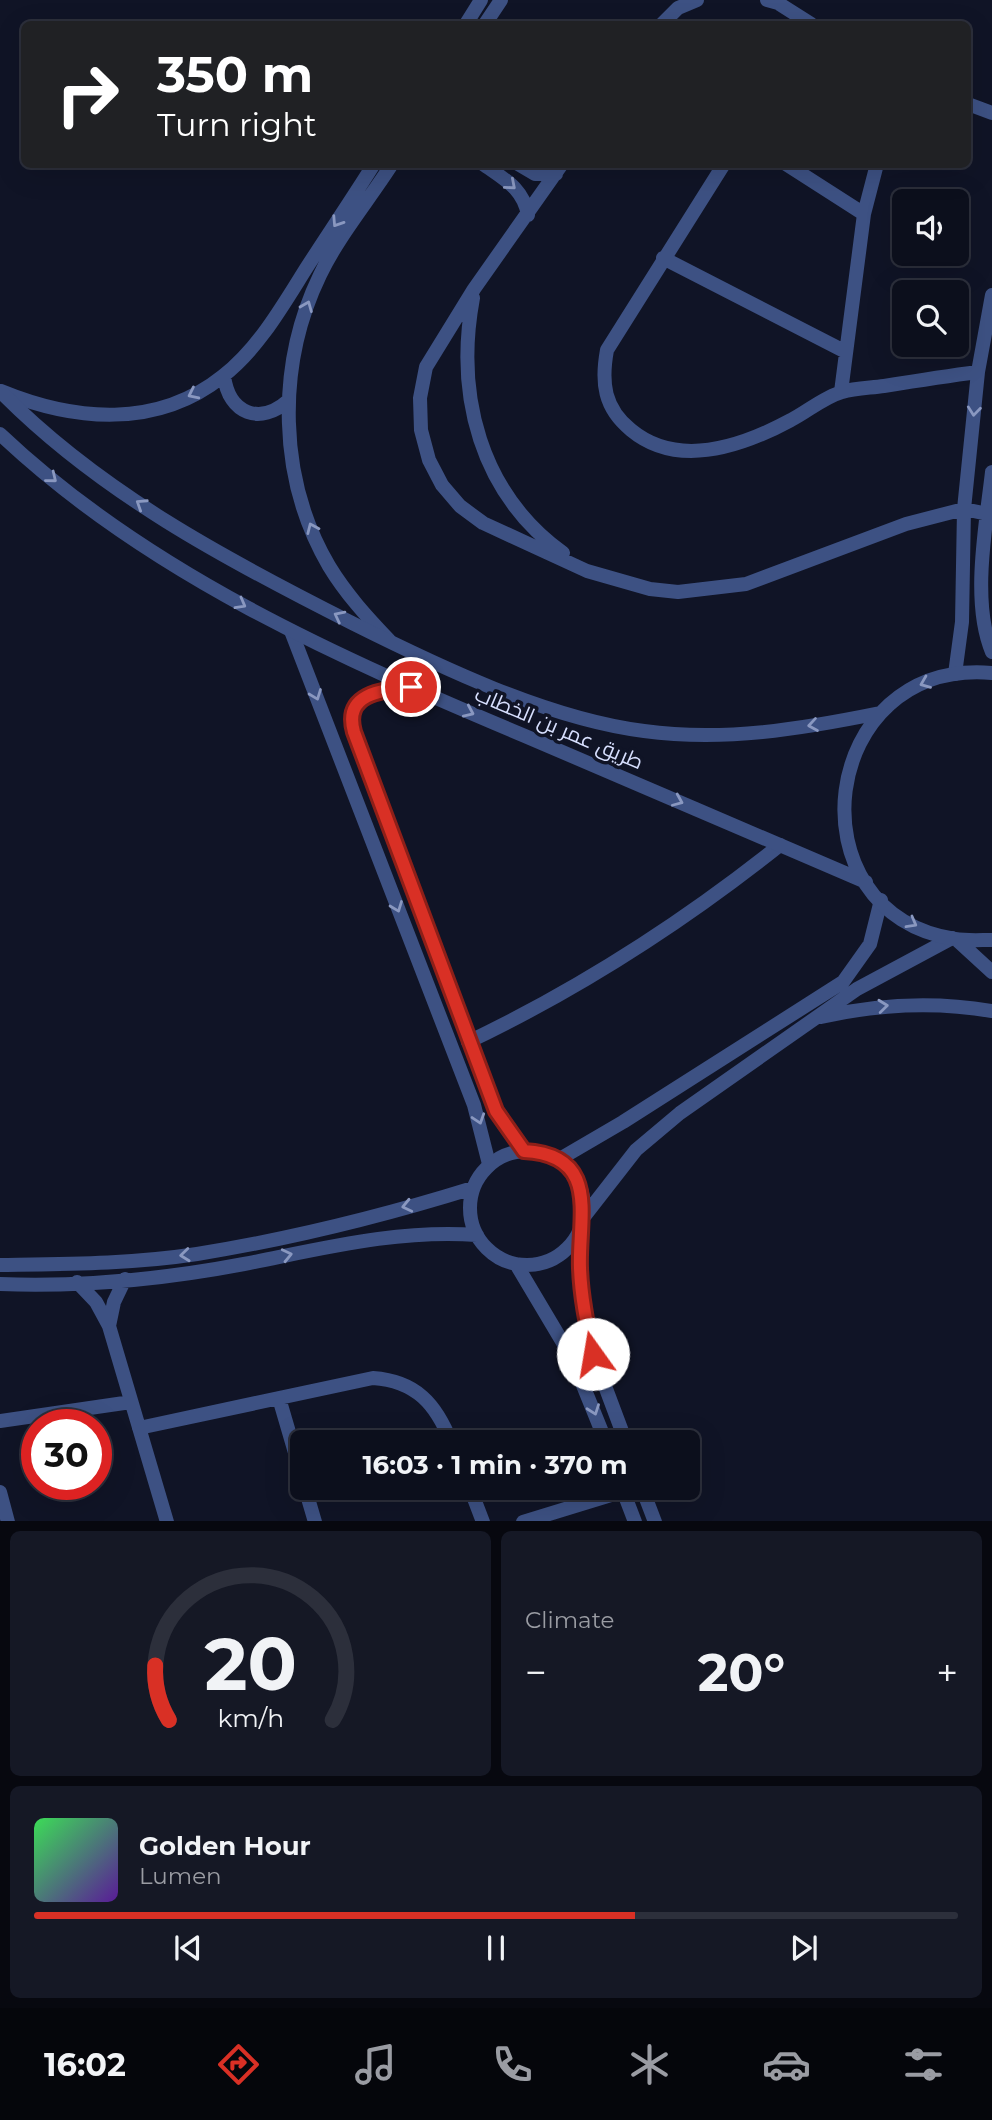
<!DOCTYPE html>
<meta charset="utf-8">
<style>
body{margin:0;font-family:Montserrat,Cairo,sans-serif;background:#151825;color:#f1f3f6;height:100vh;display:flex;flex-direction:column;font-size:26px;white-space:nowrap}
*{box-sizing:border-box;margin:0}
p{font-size:23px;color:#9a9ca3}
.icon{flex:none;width:38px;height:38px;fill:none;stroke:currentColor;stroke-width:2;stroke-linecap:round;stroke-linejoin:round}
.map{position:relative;height:1521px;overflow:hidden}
.panel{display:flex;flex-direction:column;gap:10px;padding:10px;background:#07080f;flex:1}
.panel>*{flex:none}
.hud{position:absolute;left:21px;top:21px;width:950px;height:147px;border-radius:10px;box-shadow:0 7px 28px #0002,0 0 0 2px #2c2f3b;background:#202124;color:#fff;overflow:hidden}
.controls{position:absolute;left:892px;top:189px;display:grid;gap:14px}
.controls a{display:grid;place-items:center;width:77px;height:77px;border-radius:10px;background:#0c0f1c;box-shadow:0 7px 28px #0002,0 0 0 2px #2c2f3b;font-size:35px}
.speed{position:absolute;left:21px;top:1409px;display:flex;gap:14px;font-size:35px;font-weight:700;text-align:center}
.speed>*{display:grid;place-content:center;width:91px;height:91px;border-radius:50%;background:#0c0f1c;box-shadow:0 7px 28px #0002,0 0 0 2px #2c2f3b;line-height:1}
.speed .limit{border:10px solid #d22;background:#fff;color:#111}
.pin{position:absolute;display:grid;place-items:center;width:60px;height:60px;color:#fff;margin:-30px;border:4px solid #fff;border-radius:50%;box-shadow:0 2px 7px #0007}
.me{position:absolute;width:77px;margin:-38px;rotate:347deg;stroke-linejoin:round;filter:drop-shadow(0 0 5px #0008)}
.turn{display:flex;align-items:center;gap:24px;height:147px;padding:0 21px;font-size:32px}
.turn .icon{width:91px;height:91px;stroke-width:2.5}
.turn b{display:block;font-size:49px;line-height:60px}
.big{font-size:52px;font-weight:700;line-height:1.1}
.panel .tile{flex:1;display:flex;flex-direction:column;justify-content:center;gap:10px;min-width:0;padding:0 24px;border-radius:10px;background:#151825}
.panel .dial{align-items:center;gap:0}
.dial svg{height:182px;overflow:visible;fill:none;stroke:#2c2f3b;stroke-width:7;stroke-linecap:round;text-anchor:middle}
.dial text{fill:#f1f3f6;stroke:none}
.song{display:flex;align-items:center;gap:21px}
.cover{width:84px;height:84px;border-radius:10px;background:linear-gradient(135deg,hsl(130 70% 55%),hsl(270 70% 35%))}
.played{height:7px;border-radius:4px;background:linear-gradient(90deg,#d93025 65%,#2c2f3b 65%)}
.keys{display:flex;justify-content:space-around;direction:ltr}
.heat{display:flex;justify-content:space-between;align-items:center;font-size:38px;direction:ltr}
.panel .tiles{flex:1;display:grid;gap:10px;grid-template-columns:1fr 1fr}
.tile:last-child{grid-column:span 2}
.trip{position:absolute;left:290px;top:1430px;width:410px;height:70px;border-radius:10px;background:#0c0f1c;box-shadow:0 7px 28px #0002,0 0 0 2px #2c2f3b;font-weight:700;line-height:70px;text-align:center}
.dock{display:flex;height:112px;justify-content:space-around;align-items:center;background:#05060b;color:#9a9ca3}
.dock .icon{width:49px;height:49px}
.dock .selected{color:#d93025}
.dock b{font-size:32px;color:#f1f3f6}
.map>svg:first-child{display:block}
</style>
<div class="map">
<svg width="992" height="1522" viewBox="0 0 992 1522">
<rect width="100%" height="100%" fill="#101426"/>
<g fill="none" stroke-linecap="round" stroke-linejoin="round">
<path stroke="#3d5183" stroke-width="14" d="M 767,0 L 778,3 L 811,24
M 466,24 L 481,0
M 485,24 L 501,0
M 662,24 L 678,8 L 697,0
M 968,104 L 992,113
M 483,164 C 504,179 523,188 528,215
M 518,164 L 535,174 L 556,174
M 562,164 L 474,289 L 426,367 L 420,398 L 421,430 L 429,460 L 442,485 L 460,506 L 483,523 L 587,571 L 650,589 L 678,592 L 746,584 L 906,524 L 964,509 L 992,515
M 724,164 L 607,350 C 601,383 604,408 631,430 C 678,469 743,446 791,420 C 807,412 824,397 842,392 C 855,388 870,388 884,386 C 915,381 947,376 978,372
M 786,164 L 864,214
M 663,258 L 846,352
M 473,298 C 455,395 480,493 563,553
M 224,376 C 229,414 260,426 289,400
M 1,391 C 74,421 157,429 223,376 C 259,348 283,305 307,267 C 329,233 352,199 374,164
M 841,392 L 864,214 L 877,164
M 992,472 C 986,525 971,602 992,652
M 291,631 L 474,1105 L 489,1164
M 389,640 C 367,617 346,594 329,566 C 278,479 276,366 320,275 C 338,237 369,200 392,164
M 955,674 L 962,622 L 964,509 L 978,372 L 992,295
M 411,687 C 385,690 354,690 351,722 L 490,1097 L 504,1125 L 524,1151
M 821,1017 C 878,1004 934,1001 992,1011
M 468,1042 C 581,988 682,923 780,845
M470 1208a57 57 0 1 1 114 0a57 57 0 1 1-114 0Z
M 558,1160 L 623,1122 L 843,982 L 870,944 L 881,900
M 583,1218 L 636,1150 L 680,1113 L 857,989 L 952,938
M 579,1232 L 584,1313 L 593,1354 L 626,1442
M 516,1264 L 572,1358 L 606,1442
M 0,1265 C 66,1264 132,1264 197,1254 C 290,1239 383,1216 473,1188
M 77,1282 L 96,1302 L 109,1326 L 167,1522
M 0,1284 C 81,1287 165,1279 244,1264 C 321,1249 398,1229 477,1235
M 109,1326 L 114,1302 L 125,1279
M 279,1398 L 303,1480
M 0,1421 L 131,1402
M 139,1428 L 373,1378 C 416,1381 436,1404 451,1442
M 305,1488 L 315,1522
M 470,1488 L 483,1522
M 622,1488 L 635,1522
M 642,1488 L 655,1522
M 0,1492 L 8,1522
M 523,1522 L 624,1491"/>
<path stroke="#3d5183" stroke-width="14" d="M 0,391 C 99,492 227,560 352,623 C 438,666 548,719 644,731 C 724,742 801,729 880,713
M 0,434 C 148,574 340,658 525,736 C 639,785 752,833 866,882
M 992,673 C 818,658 788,913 955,939 C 967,941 980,940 992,940
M 956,939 L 992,972"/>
</g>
<defs><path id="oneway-chevron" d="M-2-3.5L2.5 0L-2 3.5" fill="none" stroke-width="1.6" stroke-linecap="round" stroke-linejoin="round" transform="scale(1.75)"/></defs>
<g stroke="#8a98c0">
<use href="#oneway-chevron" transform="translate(511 185) rotate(41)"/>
<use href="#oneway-chevron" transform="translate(337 222) rotate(123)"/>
<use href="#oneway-chevron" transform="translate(307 306) rotate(-68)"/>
<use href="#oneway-chevron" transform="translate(193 394) rotate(154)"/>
<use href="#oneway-chevron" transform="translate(974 411) rotate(96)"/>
<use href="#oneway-chevron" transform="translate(52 478) rotate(39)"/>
<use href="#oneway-chevron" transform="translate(141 504) rotate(-147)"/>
<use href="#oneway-chevron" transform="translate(312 528) rotate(-114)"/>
<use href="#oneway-chevron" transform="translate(241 604) rotate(29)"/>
<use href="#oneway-chevron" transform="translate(339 616) rotate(-153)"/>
<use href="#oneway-chevron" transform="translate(925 683) rotate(158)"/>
<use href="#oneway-chevron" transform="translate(316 695) rotate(69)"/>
<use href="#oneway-chevron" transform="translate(469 712) rotate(24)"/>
<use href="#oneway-chevron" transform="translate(813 725) rotate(171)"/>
<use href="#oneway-chevron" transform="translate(678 801) rotate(23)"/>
<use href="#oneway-chevron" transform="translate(397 907) rotate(69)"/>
<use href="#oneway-chevron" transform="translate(912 923) rotate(29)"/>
<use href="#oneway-chevron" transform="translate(883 1006) rotate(-6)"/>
<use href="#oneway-chevron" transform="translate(479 1119) rotate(72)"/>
<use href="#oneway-chevron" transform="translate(407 1206) rotate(167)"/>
<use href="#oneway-chevron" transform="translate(185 1255) rotate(174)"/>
<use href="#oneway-chevron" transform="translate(287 1255) rotate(-13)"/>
<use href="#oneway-chevron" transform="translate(594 1410) rotate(70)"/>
</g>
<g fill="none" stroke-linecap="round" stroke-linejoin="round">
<defs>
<path id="route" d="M 411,687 C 383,690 343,693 354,732 L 496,1111 L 524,1151 C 601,1155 578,1217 580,1268 C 581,1297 587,1325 593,1354"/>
</defs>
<use href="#route" stroke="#8d1f18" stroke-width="18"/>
<use href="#route" stroke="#d93025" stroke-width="12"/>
</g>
<g text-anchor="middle" stroke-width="7" stroke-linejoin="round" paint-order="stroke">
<g font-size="21" fill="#d7dffe" stroke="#101426">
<text transform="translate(559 728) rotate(23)" y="7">طريق عمر بن الخطاب</text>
</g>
</g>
</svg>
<div class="controls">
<a><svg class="icon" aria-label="sound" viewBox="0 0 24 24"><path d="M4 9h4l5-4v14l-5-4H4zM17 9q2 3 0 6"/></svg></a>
<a><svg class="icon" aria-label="search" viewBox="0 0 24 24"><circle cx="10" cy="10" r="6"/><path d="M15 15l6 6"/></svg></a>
</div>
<div class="speed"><div class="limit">30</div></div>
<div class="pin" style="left:411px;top:687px;background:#d93025"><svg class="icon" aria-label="arrive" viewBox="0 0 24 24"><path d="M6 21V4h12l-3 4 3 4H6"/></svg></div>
<svg class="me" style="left:593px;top:1354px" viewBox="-20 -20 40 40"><circle r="19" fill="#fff"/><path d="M0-13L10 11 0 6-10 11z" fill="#d93025"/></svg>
<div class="trip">16:03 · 1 min · 370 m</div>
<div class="hud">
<div class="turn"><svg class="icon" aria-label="right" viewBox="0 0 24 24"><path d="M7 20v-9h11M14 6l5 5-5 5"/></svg><div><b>350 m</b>Turn right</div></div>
</div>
</div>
<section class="panel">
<div class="tiles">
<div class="tile dial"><svg viewBox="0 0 100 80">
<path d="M14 69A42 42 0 1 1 86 69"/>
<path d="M14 69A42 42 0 0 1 8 45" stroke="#d93025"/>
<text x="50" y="56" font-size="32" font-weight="700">20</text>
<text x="50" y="72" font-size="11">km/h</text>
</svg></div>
<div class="tile"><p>Climate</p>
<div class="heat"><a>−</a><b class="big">20°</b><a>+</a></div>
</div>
<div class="tile">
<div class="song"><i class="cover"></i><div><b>Golden Hour</b><p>Lumen</p></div></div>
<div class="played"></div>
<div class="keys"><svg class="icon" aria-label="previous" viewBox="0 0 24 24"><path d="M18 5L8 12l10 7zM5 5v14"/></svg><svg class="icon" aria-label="pause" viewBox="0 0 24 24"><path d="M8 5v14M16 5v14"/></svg><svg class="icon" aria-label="next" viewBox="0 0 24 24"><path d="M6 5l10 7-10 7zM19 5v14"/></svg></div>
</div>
</div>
</section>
<nav class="dock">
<b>16:02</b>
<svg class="icon selected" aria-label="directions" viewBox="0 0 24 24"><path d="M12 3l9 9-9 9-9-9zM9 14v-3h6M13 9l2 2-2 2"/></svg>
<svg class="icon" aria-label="music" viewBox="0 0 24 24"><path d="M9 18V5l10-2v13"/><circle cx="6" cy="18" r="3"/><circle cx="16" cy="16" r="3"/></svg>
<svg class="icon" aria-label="phone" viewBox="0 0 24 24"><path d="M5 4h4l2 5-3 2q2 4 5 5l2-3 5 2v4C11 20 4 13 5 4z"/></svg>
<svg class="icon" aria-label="climate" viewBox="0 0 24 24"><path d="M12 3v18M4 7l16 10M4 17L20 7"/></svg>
<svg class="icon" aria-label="car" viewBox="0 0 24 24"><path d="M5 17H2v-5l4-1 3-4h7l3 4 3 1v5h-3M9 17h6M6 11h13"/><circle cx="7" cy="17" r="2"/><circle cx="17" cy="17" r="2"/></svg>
<svg class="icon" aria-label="filters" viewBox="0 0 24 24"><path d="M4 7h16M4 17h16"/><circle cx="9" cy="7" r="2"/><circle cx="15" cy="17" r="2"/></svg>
</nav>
